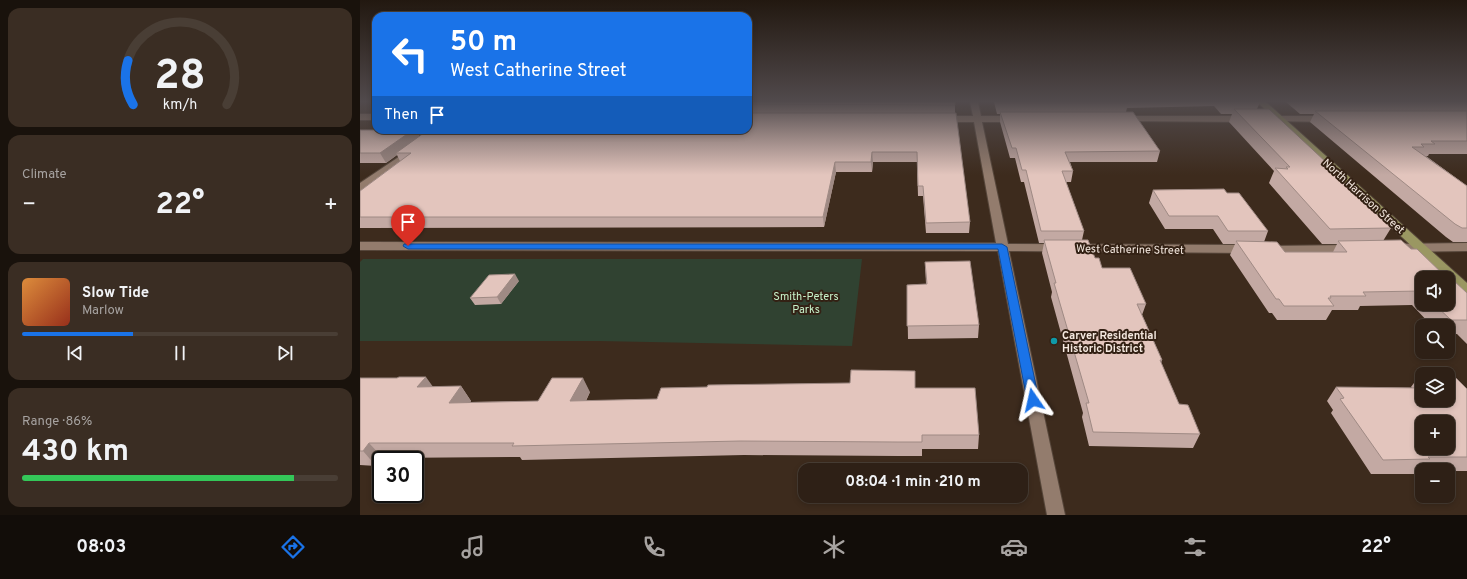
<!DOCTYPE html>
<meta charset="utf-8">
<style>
body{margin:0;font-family:Overpass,sans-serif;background:#3a2d23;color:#f1f3f6;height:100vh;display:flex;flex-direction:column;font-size:15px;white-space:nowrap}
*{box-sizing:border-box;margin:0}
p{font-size:13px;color:#a7a3a1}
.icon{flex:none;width:22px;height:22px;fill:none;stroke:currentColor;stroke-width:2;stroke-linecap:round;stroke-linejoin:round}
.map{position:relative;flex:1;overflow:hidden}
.side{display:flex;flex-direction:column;gap:8px;padding:8px;background:#19120c;width:360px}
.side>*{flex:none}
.banner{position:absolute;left:12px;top:12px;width:380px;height:122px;border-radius:12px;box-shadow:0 2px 6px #0003,0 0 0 1px #493e35;background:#1a73e8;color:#fff;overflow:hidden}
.controls{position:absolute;left:1055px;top:271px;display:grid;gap:8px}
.controls a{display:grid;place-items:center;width:40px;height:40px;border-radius:8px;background:#2e2016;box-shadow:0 2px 6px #0003,0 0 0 1px #493e35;font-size:20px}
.speed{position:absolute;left:12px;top:451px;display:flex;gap:8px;font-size:20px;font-weight:700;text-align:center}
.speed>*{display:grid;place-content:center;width:52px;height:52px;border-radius:50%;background:#2e2016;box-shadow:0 2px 6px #0003,0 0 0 1px #493e35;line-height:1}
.speed .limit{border:2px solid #111;border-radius:6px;background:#fff;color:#111}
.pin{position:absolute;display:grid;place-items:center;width:34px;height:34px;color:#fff;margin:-41px -17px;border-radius:50% 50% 50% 0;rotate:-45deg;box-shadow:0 0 4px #0007}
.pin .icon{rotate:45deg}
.me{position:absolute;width:44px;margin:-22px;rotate:349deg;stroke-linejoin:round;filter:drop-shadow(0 0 3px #0008)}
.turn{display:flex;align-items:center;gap:14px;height:84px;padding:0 12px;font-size:18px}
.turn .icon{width:52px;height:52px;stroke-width:2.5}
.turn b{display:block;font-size:28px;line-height:34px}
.then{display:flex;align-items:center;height:38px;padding:0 12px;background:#0003;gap:8px;font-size:15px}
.big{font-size:30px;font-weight:700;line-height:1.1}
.side .tile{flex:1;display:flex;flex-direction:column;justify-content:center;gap:6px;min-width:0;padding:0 14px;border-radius:12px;background:#3a2d23}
.side .dial{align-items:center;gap:0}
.dial svg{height:104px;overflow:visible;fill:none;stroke:#493e35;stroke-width:7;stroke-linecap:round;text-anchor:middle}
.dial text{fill:#f1f3f6;stroke:none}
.song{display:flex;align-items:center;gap:12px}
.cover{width:48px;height:48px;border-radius:6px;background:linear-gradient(135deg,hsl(30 70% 55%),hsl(10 70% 35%))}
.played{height:4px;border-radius:2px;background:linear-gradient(90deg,#1a73e8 35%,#493e35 35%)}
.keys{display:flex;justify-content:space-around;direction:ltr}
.heat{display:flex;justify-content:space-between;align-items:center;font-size:22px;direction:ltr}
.charge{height:6px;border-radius:3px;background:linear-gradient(90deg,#34c759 86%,#493e35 0)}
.trip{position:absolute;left:438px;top:463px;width:230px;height:40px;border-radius:12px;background:#2e2016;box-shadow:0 2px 6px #0003,0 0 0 1px #493e35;font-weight:700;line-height:40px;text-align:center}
.menu{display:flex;height:64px;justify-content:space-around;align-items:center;background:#120d09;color:#a7a3a1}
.menu .icon{width:28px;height:28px}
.menu .selected{color:#1a73e8}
.menu b{font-size:18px;color:#f1f3f6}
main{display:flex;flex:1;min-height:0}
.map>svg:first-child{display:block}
</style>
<main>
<section class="side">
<div class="tile dial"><svg viewBox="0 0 100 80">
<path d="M14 69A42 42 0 1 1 86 69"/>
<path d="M14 69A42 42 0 0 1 10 35" stroke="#1a73e8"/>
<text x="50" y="56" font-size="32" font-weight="700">28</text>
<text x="50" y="72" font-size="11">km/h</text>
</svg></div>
<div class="tile"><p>Climate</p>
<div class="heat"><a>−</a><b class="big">22°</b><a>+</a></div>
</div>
<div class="tile">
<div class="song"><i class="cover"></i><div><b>Slow Tide</b><p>Marlow</p></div></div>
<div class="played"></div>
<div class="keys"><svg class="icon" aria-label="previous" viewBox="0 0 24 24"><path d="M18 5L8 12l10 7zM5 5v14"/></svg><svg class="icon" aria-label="pause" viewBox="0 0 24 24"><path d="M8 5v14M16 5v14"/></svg><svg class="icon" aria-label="next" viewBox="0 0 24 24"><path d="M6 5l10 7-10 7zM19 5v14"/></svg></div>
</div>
<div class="tile"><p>Range · 86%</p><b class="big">430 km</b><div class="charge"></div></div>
</section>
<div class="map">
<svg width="1107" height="515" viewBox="0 0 1107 515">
<rect width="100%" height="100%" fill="#3d2b1d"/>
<path fill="#304231" d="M 3,259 L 502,259 L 492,346 L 238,341 L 0,341 L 0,262 Z"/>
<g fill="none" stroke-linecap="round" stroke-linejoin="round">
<defs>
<path id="minor" d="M 610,102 L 618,102 L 621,116 L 656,116 L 660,119 L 656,122 L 622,122 L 648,244 L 889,245 L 895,249 L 889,253 L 649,251 L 705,515 L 687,515 L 638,251 L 0,250 L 0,242 L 636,243 L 614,122 L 580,122 L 576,119 L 580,116 L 613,116 Z
M 0,114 L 16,114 L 16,120 L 0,120 Z
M 762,116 L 886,116 L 890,119 L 886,122 L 759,121 L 759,117 Z
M 910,116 L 968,116 L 972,119 L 968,122 L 907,121 L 907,117 Z
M 52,148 L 57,151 L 55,153 L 0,191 L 0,183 Z
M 1107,243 L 1107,251 L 1033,252 L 1027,248 L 1033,244 Z
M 989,245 L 995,249 L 993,252 L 907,254 L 901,250 L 907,246 Z"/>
<path id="major" d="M 897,102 L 906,102 L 1107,283 L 1107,294 L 1102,293 Z"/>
</defs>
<use href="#minor" stroke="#56463a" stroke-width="2"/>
<use href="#major" stroke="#56463a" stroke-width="2"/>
<use href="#minor" fill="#937c6d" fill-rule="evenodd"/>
<use href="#major" fill="#9a9762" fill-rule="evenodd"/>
</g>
<path fill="#c3a9a3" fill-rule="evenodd" d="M 388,102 L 595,105 L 595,113 L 610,222 L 609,233 L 566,233 L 563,196 L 558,196 L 557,162 L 513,162 L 512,172 L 476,172 L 464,227 L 0,228 L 0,191 L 40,161 L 37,155 L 26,163 L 0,163 L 0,130 L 56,130 L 59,136 L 64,133 L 63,130 L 388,130 Z
M 634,102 L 900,102 L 897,109 L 967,163 L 966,166 L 1031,228 L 1023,241 L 1062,278 L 1062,304 L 1088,304 L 1107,293 L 1107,344 L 1097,334 L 1088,334 L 1088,326 L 1072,326 L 1052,305 L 1000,306 L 998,310 L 972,310 L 966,320 L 917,320 L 912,313 L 909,313 L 870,255 L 875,244 L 863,244 L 853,229 L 805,229 L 789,203 L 793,190 L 867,193 L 908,231 L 904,242 L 925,252 L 973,252 L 977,244 L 962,244 L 909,183 L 914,171 L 869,122 L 872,114 L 861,114 L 854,106 L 767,108 L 766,112 L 800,151 L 797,162 L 710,162 L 713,171 L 711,182 L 706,182 L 724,231 L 722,240 L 742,268 L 786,304 L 782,315 L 802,360 L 801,363 L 819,404 L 840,434 L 833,448 L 729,446 L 722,417 L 723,413 L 691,297 L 692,292 L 682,253 L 684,243 L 679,243 L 664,182 L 661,182 L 655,158 L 650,158 L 640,122 L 640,114 L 637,114 Z
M 926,102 L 1107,102 L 1107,154 L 1069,154 L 1068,156 L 1066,156 L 1107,186 L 1107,242 L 1093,242 L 1086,237 L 950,122 L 954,114 L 940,114 Z
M 565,262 L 619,325 L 618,338 L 548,339 L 547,285 L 566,284 Z
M 159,281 L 141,304 L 115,305 L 110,298 Z
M 1062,372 L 1090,372 L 1107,389 L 1107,471 L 1088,471 L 1088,470 L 1062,470 L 1062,471 L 1059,471 L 1057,474 L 1011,474 L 971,413 L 973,410 L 967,401 L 976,387 L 1052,388 L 1051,387 ZM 1062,374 L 1088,374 L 1088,400 L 1062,400 ZM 1062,422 L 1088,422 L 1088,448 L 1062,448 Z
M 0,378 L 73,387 L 101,386 L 111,401 L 110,402 L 178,401 L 230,392 L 226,401 L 297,399 L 555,388 L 619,435 L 618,449 L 562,449 L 562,456 L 538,456 L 384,455 L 162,460 L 160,457 L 23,458 L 16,466 L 0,465 Z"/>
<path fill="#9f8a84" d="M 53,130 L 56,130 L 60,138 L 36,153 L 37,155 L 26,163 L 20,153 Z
M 63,130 L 72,130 L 65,134 Z
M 512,152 L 513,162 L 512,172 L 511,162 Z
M 475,162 L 476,172 L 464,227 L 463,217 Z
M 155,274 L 159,281 L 141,304 L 137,297 Z
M 66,377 L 76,391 L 57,387 Z
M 223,378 L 230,392 L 218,416 L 210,401 Z
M 101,386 L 111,401 L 100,417 L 89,403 Z
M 9,443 L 23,458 L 16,466 L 3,451 Z"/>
<path fill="#e3c5bd" stroke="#9f8a84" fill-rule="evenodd" d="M 388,102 L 595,102 L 595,105 L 388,104 Z
M 638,102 L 768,102 L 768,103 L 638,103 Z
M 874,109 L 909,109 L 967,163 L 963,163 L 1031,228 L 970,229 L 915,168 L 928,169 L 926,167 L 930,167 Z
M 955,111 L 1107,111 L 1107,141 L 1071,141 L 1075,144 L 1061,144 L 1064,147 L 1052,147 L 1107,186 L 1107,228 L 1102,228 L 1095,224 Z
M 640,112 L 773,112 L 800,151 L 705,152 L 713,171 L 702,171 L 724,231 L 681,231 L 666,170 L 662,170 L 656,148 L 652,148 Z
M 388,113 L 596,113 L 610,222 L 566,223 L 563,186 L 558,186 L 557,152 L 512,152 L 511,162 L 475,162 L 463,217 L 0,217 L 0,191 L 51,153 L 36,153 L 68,130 L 388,130 Z
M 0,130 L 53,130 L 20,153 L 0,153 Z
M 864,189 L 867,193 L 879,193 L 908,231 L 868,231 L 858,216 L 809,216 L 793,190 Z
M 684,240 L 728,240 L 735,258 L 739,258 L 742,268 L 770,268 L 786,304 L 777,304 L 802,360 L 800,360 L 819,404 L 828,405 L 840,434 L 733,432 L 726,403 L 729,403 L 694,283 L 696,283 Z
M 1041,240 L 1051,249 L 1057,249 L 1087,278 L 1062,278 L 1062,292 L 1061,291 L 1003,292 L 1006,296 L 970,296 L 971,298 L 968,298 L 974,306 L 924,306 L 919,299 L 916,299 L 876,241 L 917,242 L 925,252 L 987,252 L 978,241 Z
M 610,261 L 619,325 L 547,326 L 547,285 L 567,284 L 565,262 Z
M 155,274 L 137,297 L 110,298 L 129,275 Z
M 1088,279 L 1090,280 L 1092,279 L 1107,293 L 1107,320 L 1091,320 L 1074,304 L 1088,304 Z
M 491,370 L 555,371 L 555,388 L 615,388 L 619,435 L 562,435 L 562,442 L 537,442 L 380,441 L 152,446 L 154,443 L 9,443 L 3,451 L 0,451 L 0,378 L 37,378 L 39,377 L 66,377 L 57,387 L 101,386 L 89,403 L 178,401 L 192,378 L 223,378 L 210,401 L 297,399 L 301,388 L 347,387 L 348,385 L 490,383 Z
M 1062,372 L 1090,372 L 1107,389 L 1107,457 L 1068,457 L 1070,459 L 1023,460 L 980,399 L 984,398 L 976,387 L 1062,388 L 1062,400 L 1088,400 L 1088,374 L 1063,374 ZM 1062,422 L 1088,422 L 1088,448 L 1062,448 Z"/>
<linearGradient id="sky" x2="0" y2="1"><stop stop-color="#221810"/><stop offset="0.58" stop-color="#514a4c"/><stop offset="1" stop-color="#514a4c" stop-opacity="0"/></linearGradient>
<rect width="1107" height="175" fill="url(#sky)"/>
<path fill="#1a73e8" stroke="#114b97" d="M 44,244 L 642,244 L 647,247 L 679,400 L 677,403 L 669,403 L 667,400 L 638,249 L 48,249 L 43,246 Z"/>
<circle fill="#0f9aa8" stroke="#332114" stroke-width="1.5" cx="694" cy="341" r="4"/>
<g text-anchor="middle" stroke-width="4" stroke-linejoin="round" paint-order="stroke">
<g font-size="11" fill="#f5e9e0" stroke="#332114">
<text transform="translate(1004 196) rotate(42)" y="4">North Harrison Street</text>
<text transform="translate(770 249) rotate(1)" y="4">West Catherine Street</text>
</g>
<g font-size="11" fill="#c7f2ca" stroke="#332114">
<text x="446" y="300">Smith-Peters<tspan x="446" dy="13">Parks</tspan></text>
</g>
<g font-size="11" font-weight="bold" fill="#f5e9e0" stroke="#332114" text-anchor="start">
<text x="702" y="339">Carver Residential<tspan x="702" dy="13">Historic District</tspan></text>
</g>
</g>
</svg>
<div class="controls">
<a><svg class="icon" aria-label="sound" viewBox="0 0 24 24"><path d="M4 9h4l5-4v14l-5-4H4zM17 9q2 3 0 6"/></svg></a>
<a><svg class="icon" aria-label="search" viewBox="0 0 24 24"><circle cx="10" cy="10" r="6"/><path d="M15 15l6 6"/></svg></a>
<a><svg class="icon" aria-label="layers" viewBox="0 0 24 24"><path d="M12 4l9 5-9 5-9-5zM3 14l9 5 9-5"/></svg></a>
<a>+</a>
<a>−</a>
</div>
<div class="speed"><div class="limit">30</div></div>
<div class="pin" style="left:48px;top:246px;background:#d93025"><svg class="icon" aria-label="arrive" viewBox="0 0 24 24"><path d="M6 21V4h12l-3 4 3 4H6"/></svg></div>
<svg class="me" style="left:673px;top:400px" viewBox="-20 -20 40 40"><path d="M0-17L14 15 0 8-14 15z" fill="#1a73e8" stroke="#fff" stroke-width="4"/></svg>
<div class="trip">08:04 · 1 min · 210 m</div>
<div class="banner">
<div class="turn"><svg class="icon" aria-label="left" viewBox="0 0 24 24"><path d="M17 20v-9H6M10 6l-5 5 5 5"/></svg><div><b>50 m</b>West Catherine Street</div></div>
<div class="then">Then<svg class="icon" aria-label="arrive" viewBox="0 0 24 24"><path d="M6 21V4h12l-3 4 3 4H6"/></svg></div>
</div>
</div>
</main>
<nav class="menu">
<b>08:03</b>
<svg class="icon selected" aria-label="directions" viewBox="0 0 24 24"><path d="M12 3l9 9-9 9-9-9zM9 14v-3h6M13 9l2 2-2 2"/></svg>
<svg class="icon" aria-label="music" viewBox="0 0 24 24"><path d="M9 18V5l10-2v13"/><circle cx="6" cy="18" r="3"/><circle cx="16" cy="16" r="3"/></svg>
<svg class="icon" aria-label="phone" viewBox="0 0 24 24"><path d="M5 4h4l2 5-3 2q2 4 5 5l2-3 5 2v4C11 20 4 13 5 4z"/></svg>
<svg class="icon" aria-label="climate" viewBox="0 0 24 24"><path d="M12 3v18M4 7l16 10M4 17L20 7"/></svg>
<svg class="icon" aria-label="car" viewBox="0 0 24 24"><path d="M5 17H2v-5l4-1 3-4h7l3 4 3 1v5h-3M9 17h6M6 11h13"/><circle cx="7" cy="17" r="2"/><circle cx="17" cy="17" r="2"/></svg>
<svg class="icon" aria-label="filters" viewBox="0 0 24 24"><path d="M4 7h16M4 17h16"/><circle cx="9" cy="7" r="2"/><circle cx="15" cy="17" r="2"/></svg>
<b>22°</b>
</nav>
